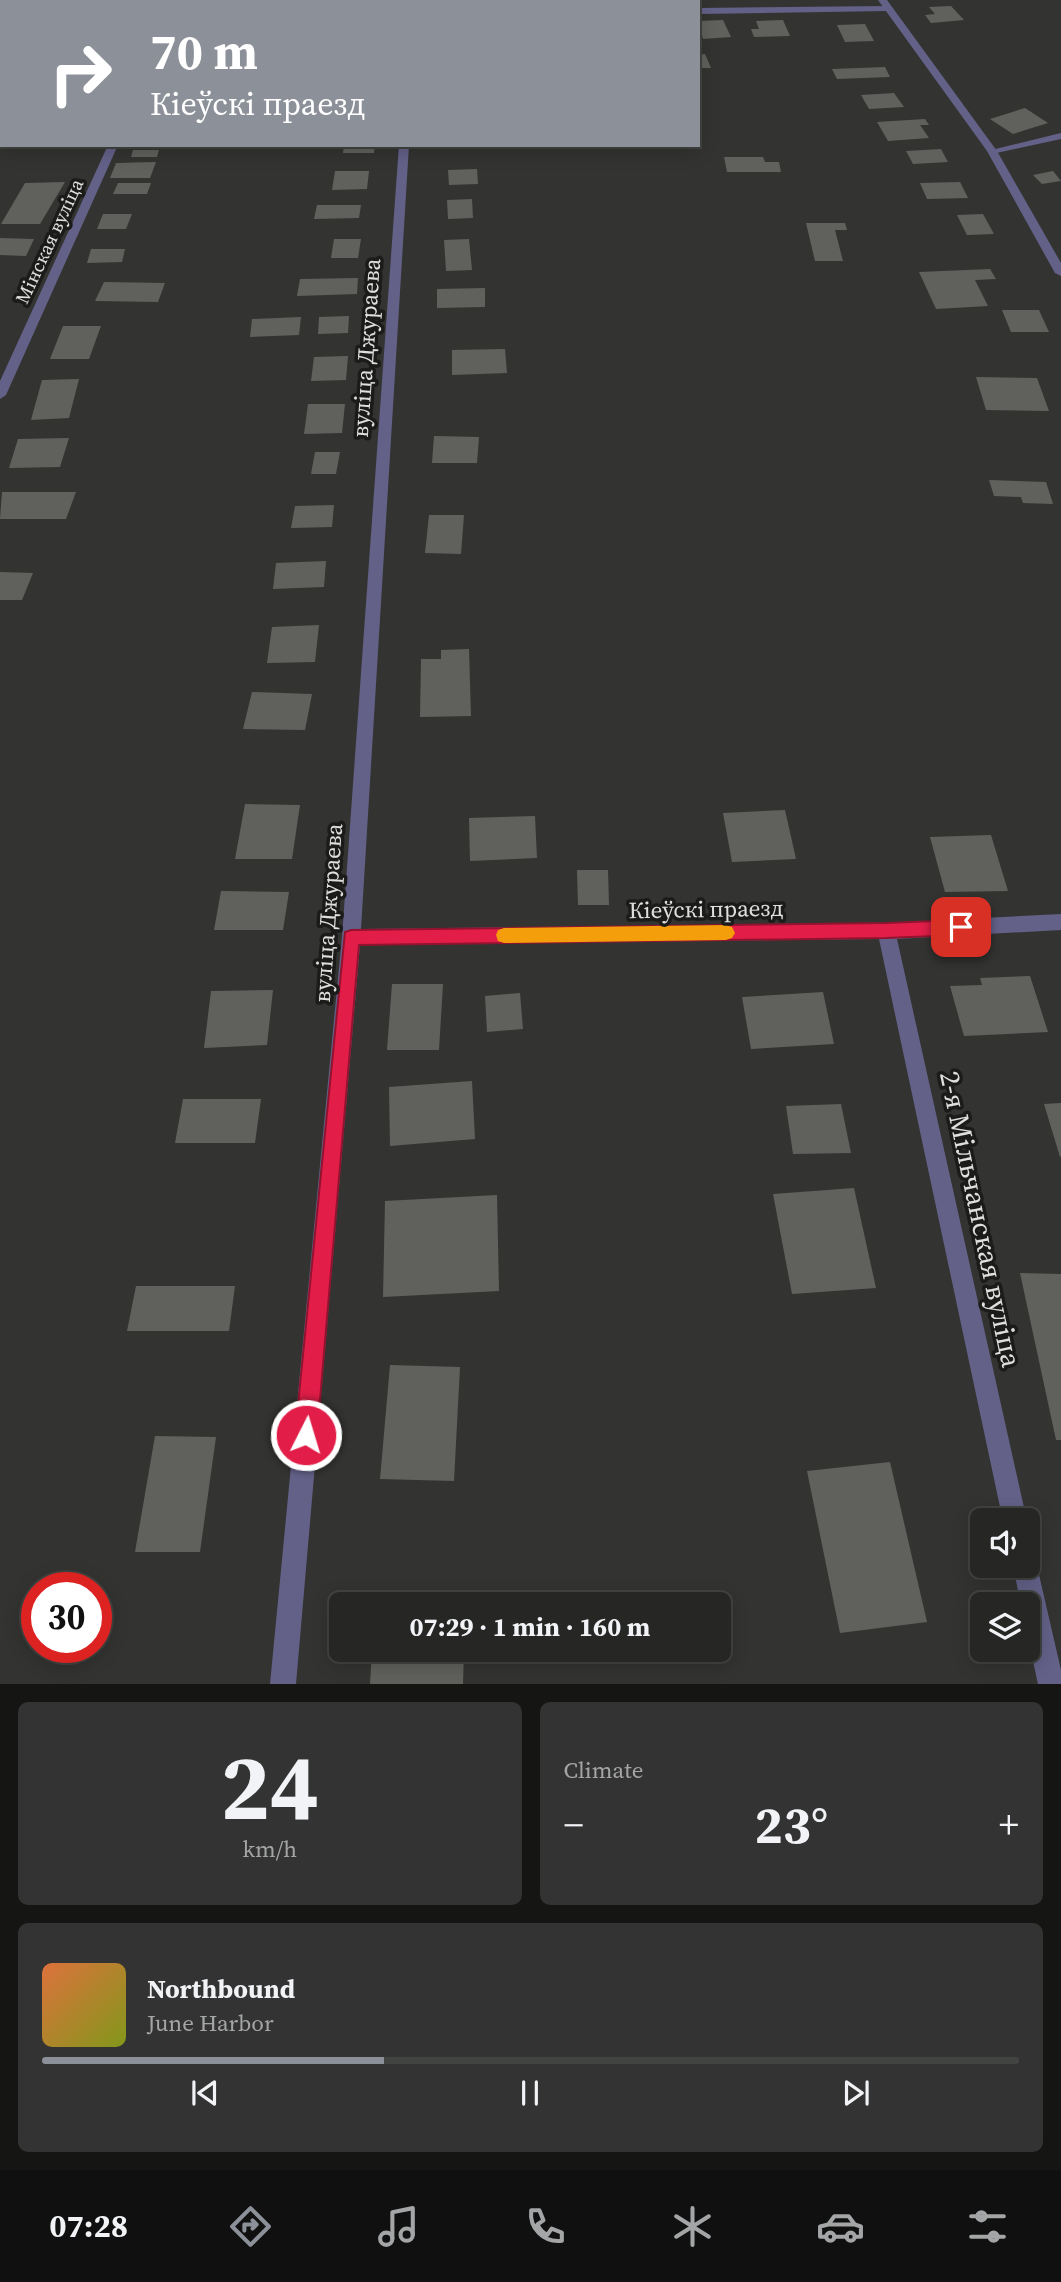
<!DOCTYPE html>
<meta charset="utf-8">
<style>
body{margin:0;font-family:"Source Serif 4",serif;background:#323332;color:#f1f3f6;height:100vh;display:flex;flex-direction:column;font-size:26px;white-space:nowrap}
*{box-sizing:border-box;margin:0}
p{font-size:23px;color:#a4a5a7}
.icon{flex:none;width:38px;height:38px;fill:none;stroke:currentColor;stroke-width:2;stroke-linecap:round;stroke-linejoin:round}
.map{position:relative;height:1684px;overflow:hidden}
.panel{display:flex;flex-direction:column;gap:18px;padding:18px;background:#151514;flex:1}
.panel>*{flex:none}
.banner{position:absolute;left:0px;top:0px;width:700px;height:147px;box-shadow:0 4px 18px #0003,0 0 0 2px #424442;background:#8c9099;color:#fff;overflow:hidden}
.tools{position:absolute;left:970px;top:1508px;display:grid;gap:14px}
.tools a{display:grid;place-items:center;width:70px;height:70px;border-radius:10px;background:#262725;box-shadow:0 4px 18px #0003,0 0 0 2px #424442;font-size:35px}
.speed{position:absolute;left:21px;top:1572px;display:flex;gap:14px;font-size:35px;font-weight:700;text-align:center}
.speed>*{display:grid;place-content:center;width:91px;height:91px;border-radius:50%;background:#262725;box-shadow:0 4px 18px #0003,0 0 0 2px #424442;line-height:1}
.speed .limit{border:10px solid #d22;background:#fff;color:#111}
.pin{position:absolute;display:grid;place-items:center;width:60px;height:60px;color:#fff;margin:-30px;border-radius:14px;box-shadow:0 4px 10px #0006}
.me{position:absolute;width:77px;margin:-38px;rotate:5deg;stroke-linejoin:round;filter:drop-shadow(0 0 5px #0008)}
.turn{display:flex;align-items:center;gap:24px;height:147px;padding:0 35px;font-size:32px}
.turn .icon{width:91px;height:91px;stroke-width:2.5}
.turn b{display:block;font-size:49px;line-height:60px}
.big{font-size:52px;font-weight:700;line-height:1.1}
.panel .card{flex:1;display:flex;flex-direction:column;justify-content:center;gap:10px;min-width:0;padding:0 24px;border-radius:10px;background:#323332}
.panel .dial{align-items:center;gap:0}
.dial b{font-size:91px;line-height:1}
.song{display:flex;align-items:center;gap:21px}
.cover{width:84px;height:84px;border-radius:10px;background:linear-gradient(135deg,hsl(20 70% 55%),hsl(70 70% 35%))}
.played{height:7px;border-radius:4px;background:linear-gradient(90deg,#8c9099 35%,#424442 35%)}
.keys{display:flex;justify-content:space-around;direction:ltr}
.heat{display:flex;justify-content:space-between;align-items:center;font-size:38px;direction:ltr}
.panel .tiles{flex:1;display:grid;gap:18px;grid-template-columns:1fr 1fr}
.card:last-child{grid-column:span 2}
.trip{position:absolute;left:329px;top:1592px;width:402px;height:70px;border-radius:10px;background:#262725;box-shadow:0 4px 18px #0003,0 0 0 2px #424442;font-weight:700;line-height:70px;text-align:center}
.menu{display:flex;height:112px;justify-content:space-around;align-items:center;background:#0f100f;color:#a4a5a7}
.menu .icon{width:49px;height:49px}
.menu .active{color:#8c9099}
.menu b{font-size:32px;color:#f1f3f6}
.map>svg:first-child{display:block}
</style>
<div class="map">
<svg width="1061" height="1684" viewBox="0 0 1061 1684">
<rect width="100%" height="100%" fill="#333431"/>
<path fill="#60615d" d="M 951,6 L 964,20 L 931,23 L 925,15 L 935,14 L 929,7 Z
M 723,20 L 731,37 L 703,39 L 698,21 Z
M 783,20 L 790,36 L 754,37 L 751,29 L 759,29 L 756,21 Z
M 865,24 L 874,41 L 845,42 L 837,25 Z
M 705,54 L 711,68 L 698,68 L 698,55 Z
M 885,67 L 890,77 L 837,79 L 832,69 Z
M 894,93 L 904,107 L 869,109 L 861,95 Z
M 1025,108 L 1048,123 L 1013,134 L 990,119 Z
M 925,119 L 929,125 L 920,125 L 929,138 L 888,141 L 877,122 Z
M 344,145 L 375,145 L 374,153 L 343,153 Z
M 941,149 L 948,162 L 913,164 L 906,151 Z
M 133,150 L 159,150 L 157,157 L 131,157 Z
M 724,157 L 763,157 L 765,162 L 779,162 L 781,172 L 727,172 Z
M 156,162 L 150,178 L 110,178 L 116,163 Z
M 477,169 L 478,184 L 449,185 L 448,170 Z
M 335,171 L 369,171 L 367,189 L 332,190 Z
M 1053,171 L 1061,181 L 1042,184 L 1033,175 Z
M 65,182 L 40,224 L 1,224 L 25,183 Z
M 960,182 L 968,198 L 927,199 L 920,183 Z
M 118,183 L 151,183 L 147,194 L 113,194 Z
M 472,199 L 473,218 L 448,219 L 447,200 Z
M 317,205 L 361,205 L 359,218 L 314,219 Z
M 103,214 L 132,214 L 126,229 L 97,229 Z
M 983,214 L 994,234 L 967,235 L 957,215 Z
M 806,223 L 845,223 L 847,230 L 835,230 L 843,261 L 815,261 Z
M 0,238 L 34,239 L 26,256 L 0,255 Z
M 334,239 L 361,239 L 358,258 L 331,258 Z
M 469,239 L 472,270 L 446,271 L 444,240 Z
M 91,249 L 125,249 L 122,262 L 87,263 Z
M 990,269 L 996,279 L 975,280 L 988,306 L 936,309 L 919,272 Z
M 358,278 L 357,294 L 297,296 L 300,279 Z
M 104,282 L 165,283 L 158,302 L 95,301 Z
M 485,288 L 485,307 L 437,308 L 437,289 Z
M 1002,310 L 1039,310 L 1049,332 L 1011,332 Z
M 349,316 L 348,333 L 318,334 L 319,317 Z
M 301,317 L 299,335 L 250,337 L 252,319 Z
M 63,326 L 101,326 L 89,359 L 50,359 Z
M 505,349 L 507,373 L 452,375 L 452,350 Z
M 348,356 L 346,380 L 311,381 L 314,357 Z
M 976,377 L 1037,378 L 1049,411 L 986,410 Z
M 79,379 L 69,418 L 31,420 L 42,380 Z
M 308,404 L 345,404 L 342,433 L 304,434 Z
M 434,436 L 479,437 L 477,463 L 432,463 Z
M 69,438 L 60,467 L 9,468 L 18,439 Z
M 315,452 L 340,452 L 336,474 L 311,474 Z
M 989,480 L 1046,482 L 1053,504 L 1023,503 L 1021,497 L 994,496 Z
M 2,492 L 76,492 L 66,519 L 0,519 Z
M 334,505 L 332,527 L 291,528 L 295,506 Z
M 429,515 L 464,515 L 461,554 L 425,553 Z
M 326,561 L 324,587 L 273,589 L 276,563 Z
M 0,572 L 33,573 L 22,600 L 0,600 Z
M 319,625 L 315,662 L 267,663 L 272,627 Z
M 469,649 L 471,716 L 420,717 L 421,659 L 441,659 L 441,650 Z
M 252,692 L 312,694 L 305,730 L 243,729 Z
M 245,804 L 300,805 L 292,859 L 235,859 Z
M 785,810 L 796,859 L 732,862 L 723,813 Z
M 535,816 L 537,858 L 470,861 L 469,818 Z
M 991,835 L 1008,891 L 945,892 L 930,837 Z
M 577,870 L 608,870 L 609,905 L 578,905 Z
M 221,891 L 289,892 L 283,930 L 214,930 Z
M 1030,976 L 1048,1032 L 964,1036 L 950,986 L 982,985 L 980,978 Z
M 392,984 L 443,984 L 439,1050 L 387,1050 Z
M 273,990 L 267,1045 L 204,1048 L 211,991 Z
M 823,992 L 834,1044 L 751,1049 L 742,997 Z
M 520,993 L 523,1029 L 487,1032 L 485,996 Z
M 472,1081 L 475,1139 L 390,1146 L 389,1087 Z
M 183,1099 L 261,1099 L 255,1143 L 175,1143 Z
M 1061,1103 L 1061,1156 L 1060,1157 L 1044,1104 Z
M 841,1104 L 851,1153 L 793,1154 L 786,1106 Z
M 854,1188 L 876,1288 L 792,1294 L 773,1194 Z
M 497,1195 L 499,1291 L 383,1297 L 385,1201 Z
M 1020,1273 L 1061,1274 L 1061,1440 L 1056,1440 Z
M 136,1286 L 235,1286 L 229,1331 L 127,1331 Z
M 390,1365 L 460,1367 L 454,1481 L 380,1479 Z
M 155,1436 L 216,1437 L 200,1552 L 135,1552 Z
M 890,1462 L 927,1622 L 840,1633 L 807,1471 Z
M 465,1590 L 465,1605 L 375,1605 L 376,1591 Z
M 372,1650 L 464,1650 L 463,1684 L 370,1684 Z"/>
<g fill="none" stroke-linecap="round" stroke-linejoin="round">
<path fill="#646189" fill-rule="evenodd" d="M 409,0 L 417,0 L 417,2 L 409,2 Z
M 643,0 L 651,0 L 652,2 L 643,2 Z
M 891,6 L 891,10 L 888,11 L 698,14 L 698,8 Z
M 2,34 L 2,40 L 0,41 L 0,35 Z
M 1061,133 L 1061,139 L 992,154 L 987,151 Z
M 108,145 L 118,145 L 6,395 L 0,399 L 0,381 Z
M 399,145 L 409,145 L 361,929 L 886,923 L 1061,914 L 1061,930 L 897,939 L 1027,1521 L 1003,1521 L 879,939 L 360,945 L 296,1684 L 270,1684 L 342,937 Z
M 1027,1554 L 1034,1557 L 1037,1566 L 1061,1670 L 1061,1684 L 1038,1684 L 1027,1634 L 1027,1605 L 1021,1605 L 1013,1566 L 1027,1566 Z"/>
<path fill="#646189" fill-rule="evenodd" d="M 878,0 L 887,0 L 997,151 L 1061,263 L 1061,276 L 1055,273 L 987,151 Z"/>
<path fill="#7f79b8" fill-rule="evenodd" d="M 11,0 L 22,0 L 10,2 Z
M 2,3 L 2,9 L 0,10 L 0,4 Z"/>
</g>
<path fill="#e11d48" stroke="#92132f" stroke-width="2" d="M 961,920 L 967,922 L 969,927 L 967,932 L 961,935 L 886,938 L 359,945 L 317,1435 L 314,1442 L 306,1446 L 298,1442 L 295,1435 L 345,932 L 351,930 L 886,923 Z"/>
<path fill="#f59e0b" d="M 726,925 L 732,927 L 735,933 L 732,938 L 726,940 L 504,943 L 498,941 L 496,935 L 498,930 L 504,928 Z"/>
<g text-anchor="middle" stroke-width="7" stroke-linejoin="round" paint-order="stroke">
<g font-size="19" fill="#dfe0de" stroke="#1b1c1a">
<text transform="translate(49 241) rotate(-65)" y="7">Мінская вуліца</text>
</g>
<g font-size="23" fill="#dfe0de" stroke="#1b1c1a">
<text transform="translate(366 348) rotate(-86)" y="8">вуліца Джураева</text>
<text transform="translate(706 909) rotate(-1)" y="8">Кіеўскі праезд</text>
<text transform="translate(328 913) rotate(-86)" y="8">вуліца Джураева</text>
</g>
<g font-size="28" fill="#dfe0de" stroke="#1b1c1a">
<text transform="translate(981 1219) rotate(78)" y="10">2-я Мільчанская вуліца</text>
</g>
</g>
</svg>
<div class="tools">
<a><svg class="icon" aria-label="sound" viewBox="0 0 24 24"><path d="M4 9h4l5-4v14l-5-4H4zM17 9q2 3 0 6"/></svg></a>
<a><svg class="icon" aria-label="layers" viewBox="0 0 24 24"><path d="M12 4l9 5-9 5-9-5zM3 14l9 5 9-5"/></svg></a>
</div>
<div class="speed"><div class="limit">30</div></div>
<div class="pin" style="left:961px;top:927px;background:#d93025"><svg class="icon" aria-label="arrive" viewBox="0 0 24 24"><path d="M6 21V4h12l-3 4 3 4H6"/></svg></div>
<svg class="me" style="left:306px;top:1435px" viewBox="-20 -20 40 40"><circle r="17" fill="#e11d48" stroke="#fff" stroke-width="3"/><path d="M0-11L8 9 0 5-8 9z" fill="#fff"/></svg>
<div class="trip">07:29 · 1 min · 160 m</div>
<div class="banner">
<div class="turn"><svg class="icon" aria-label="right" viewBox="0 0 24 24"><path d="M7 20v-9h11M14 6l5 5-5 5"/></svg><div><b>70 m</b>Кіеўскі праезд</div></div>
</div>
</div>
<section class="panel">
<div class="tiles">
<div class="card dial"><b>24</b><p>km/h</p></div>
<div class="card"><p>Climate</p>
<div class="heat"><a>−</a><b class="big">23°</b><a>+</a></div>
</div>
<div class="card">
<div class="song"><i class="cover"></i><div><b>Northbound</b><p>June Harbor</p></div></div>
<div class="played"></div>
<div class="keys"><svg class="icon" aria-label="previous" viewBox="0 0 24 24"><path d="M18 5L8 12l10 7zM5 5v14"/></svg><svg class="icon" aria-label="pause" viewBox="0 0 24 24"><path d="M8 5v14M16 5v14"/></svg><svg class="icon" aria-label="next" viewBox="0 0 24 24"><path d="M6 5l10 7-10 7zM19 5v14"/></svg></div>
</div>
</div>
</section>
<nav class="menu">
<b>07:28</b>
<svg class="icon active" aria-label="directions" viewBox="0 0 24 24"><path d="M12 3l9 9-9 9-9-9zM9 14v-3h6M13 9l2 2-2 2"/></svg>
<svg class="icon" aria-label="music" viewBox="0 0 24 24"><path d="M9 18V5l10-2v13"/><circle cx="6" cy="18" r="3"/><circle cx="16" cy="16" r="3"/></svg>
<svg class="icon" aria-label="phone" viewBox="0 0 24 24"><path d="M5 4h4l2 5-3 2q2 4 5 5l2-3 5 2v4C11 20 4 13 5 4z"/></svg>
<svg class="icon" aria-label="climate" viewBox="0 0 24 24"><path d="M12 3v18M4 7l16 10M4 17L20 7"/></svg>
<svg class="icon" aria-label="car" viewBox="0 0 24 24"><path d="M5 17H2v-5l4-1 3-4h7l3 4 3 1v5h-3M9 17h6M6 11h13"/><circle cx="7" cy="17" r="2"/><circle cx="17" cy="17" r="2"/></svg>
<svg class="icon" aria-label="filters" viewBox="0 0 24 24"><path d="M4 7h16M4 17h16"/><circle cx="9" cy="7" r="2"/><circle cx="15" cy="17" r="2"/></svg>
</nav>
